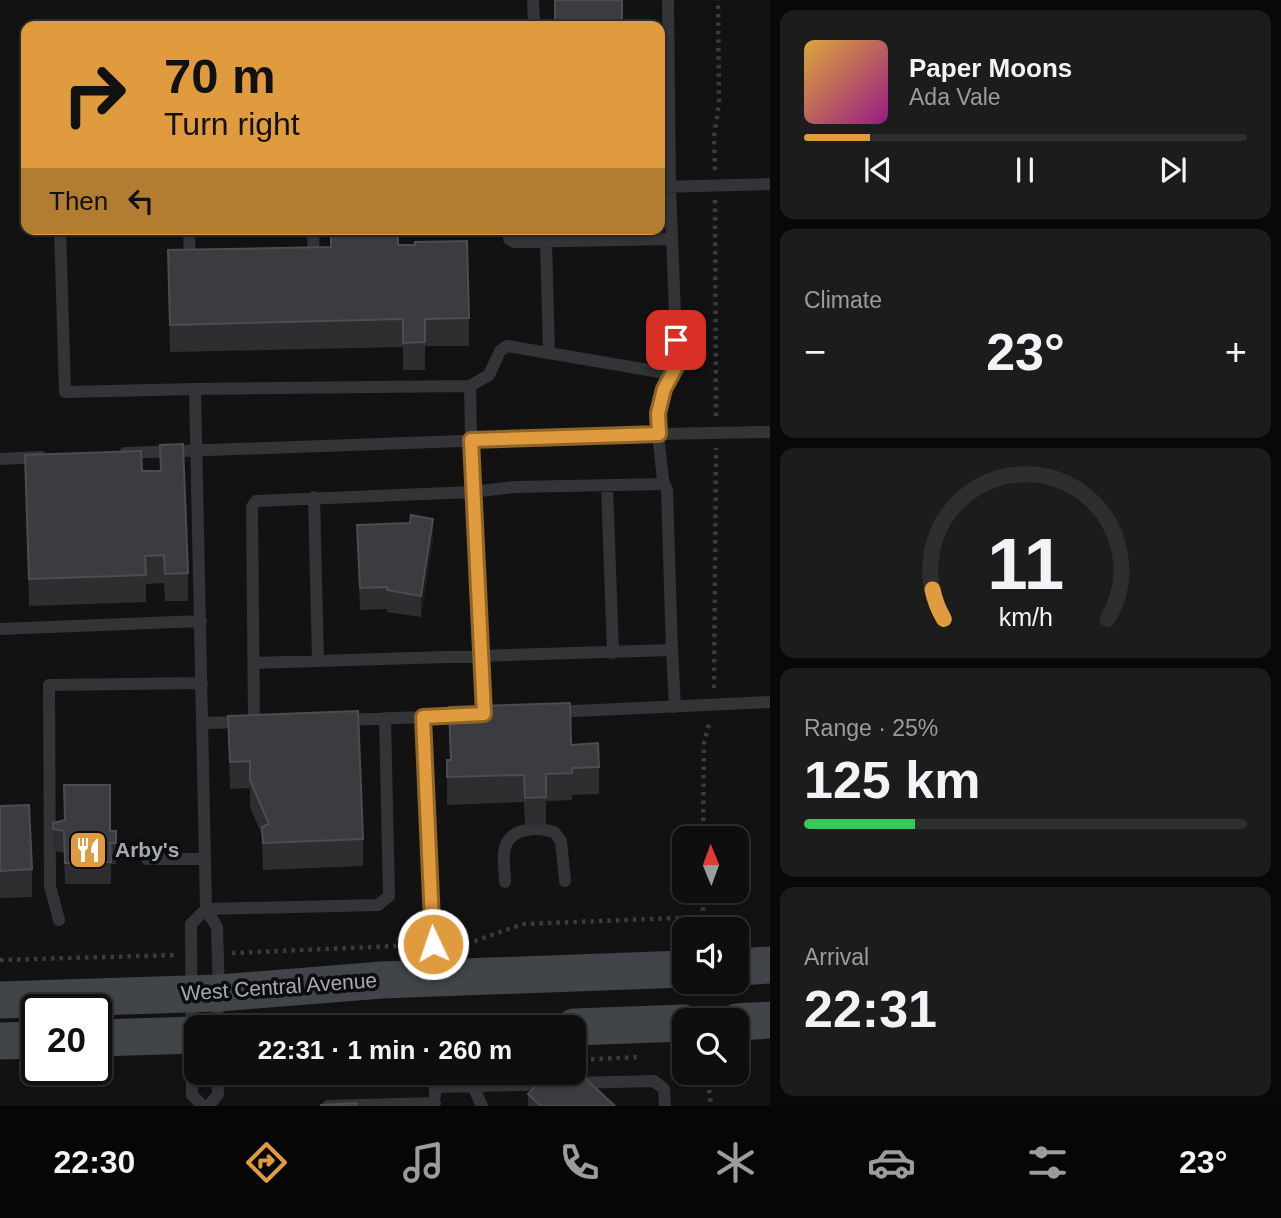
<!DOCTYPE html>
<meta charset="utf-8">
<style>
body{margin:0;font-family:Helvetica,sans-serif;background:#1c1c1c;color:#f1f3f6;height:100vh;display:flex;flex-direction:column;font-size:26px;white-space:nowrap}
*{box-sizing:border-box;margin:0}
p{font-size:23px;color:#9b9c9e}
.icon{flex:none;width:38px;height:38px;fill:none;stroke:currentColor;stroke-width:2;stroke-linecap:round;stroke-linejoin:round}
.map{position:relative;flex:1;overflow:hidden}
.sheet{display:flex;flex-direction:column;gap:10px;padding:10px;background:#080808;width:511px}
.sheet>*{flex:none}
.banner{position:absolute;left:21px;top:21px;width:644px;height:214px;border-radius:14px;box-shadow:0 2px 5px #0004,0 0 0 2px #2e2e2e;background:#df9b3e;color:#111;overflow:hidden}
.needle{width:46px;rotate:359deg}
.tools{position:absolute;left:672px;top:826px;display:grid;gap:14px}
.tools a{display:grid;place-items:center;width:77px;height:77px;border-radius:14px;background:#0e0e0e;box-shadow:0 2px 5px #0004,0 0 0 2px #2e2e2e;font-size:35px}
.speed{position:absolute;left:21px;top:994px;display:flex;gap:14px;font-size:35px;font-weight:700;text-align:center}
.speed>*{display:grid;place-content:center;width:91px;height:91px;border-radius:50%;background:#0e0e0e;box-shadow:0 2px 5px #0004,0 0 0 2px #2e2e2e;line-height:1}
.speed .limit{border:4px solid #111;border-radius:10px;background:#fff;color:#111}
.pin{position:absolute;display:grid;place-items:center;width:60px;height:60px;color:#fff;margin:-30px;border-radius:14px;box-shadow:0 4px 10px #0006}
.me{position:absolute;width:77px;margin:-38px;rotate:357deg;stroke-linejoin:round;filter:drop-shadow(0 0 5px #0008)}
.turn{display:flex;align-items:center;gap:24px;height:147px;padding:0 28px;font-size:32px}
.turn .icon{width:91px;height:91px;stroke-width:2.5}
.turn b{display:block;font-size:49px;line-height:60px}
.then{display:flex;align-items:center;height:66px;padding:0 28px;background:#0003;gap:14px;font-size:26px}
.big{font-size:52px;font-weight:700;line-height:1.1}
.sheet .widget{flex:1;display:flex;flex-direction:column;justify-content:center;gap:10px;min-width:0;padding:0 24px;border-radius:14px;background:#1c1c1c}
.sheet .dial{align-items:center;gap:0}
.dial svg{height:182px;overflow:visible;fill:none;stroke:#2e2e2e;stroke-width:7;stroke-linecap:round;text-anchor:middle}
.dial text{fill:#f1f3f6;stroke:none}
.song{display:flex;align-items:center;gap:21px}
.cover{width:84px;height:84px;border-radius:10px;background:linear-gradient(135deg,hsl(40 70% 55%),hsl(310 70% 35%))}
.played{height:7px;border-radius:4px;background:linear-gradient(90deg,#df9b3e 15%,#2e2e2e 15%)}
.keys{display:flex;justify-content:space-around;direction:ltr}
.heat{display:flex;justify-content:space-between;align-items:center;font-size:38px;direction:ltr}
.charge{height:10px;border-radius:5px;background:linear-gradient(90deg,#34c759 25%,#2e2e2e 0)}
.trip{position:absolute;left:184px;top:1015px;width:402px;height:70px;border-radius:14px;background:#0e0e0e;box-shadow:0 2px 5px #0004,0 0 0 2px #2e2e2e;font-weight:700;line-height:70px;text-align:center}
.tabs{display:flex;height:112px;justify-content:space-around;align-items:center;background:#060606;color:#9b9c9e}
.tabs .icon{width:49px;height:49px}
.tabs .on{color:#df9b3e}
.tabs b{font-size:32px;color:#f1f3f6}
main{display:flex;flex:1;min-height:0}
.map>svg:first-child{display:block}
</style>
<main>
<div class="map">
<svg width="770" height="1106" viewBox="0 0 770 1106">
<rect width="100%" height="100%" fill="#121213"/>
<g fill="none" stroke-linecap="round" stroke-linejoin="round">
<path stroke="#393b3f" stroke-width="4.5" stroke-dasharray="3.5 5" stroke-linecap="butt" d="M 715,170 L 714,136 L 719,103 L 718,0
M 715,200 L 716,419
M 714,688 L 716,448
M 703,838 L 704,743 L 710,721
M 449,943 L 472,942 L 523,924 L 703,917 L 703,891
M 232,953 L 419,945
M 0,960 L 178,955
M 574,1060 L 640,1057
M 707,1073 L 711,1106"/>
<path stroke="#333438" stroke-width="12" d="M 533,0 L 534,26
M 668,0 L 670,187 L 677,365 C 664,389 658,408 658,434 L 770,432
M 660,187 L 770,184
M 60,229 L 65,392 L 195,389 L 206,909 L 217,927 L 219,993 L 216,1027
M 189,229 L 190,264
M 313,229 L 314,261
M 509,229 L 509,239 L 514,242 L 672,239
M 546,242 L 549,352
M 470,386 L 489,375 L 500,351 L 507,346 L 660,372 L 670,377
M 195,389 L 470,386 L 472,492 L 484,714
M 125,453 L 658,434 L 663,480 L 667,490 L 672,650 L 254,663
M 0,459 L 41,457
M 607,485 L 613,653
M 314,497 L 318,660
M 0,629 L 201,621
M 672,650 L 675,707
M 553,712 L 770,702
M 423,717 L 465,715
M 343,720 L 423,717 L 435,975
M 254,722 L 252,507 L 256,501 L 472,492 L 515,487 L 664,484
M 203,723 L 244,722
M 147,859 L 205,859
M 505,882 C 505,873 503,863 504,853 C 506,828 535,826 554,832 L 561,841 L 565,881
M 59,920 L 50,886 L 49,685 L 202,683
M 434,1073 L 435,1095
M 573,1083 L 654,1081 L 664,1089 L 665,1106
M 473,1086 L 482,1106
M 435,1087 L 555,1084
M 203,1106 L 192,1095 L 191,924 L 206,909 L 378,905 L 389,896 L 385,718
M 209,1106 L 218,1094 L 217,1073
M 328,1106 L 435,1103"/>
<path stroke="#414448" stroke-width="37" d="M 737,967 L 770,965
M 0,1000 L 219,993 L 382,980 L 684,969
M 737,1022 L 770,1020
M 574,1027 L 684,1023
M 96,1038 L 196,1035
M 0,1041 L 37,1040"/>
</g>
<path fill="#2e2e31" d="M 224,229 L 290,229 L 290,234 L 224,236 Z
M 330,229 L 398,229 L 398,245 L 469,318 L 469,346 L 425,346 L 425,370 L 403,370 L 403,347 L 170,352 L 168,250 L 331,247 Z
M 160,445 L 188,573 L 188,601 L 165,601 L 164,583 L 146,584 L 146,602 L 29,606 L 25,455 L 142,471 L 160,471 Z
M 357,525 L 433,540 L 421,617 L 387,612 L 387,609 L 360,610 Z
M 449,707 L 571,745 L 599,767 L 599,794 L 572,795 L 572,800 L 546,801 L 546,825 L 525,825 L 524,802 L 447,805 L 447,760 L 450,760 Z
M 228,716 L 363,839 L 363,866 L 263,870 L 262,835 L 250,807 L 250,788 L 230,789 Z
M 0,806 L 32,869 L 32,897 L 0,898 Z
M 53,823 L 110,831 L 116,843 L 116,864 L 111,864 L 111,884 L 65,884 L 64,853 L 53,851 Z
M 562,1078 L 615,1106 L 528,1106 L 528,1094 Z"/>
<path fill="#1d1d1f" d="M 433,519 L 433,540 L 421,617 L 421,596 Z"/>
<path fill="#3b3c3f" stroke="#4b4d51" stroke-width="2" d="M 555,0 L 622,0 L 622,26 L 555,26 Z
M 331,229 L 398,229 L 398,245 L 415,245 L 415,242 L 467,241 L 469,318 L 425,319 L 425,342 L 403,343 L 403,319 L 170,325 L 168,250 L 331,247 Z
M 183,444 L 188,573 L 165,574 L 164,555 L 145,556 L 146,575 L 29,579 L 25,455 L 141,451 L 142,471 L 161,471 L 160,445 Z
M 411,515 L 433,519 L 421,596 L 387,590 L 387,587 L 360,588 L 357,525 L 410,523 Z
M 570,703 L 571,745 L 598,743 L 599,767 L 572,768 L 572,773 L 546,774 L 546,797 L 525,798 L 524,775 L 447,777 L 447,760 L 451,760 L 449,707 Z
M 358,711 L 363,839 L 263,843 L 262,827 L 269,824 L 250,780 L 250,761 L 230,762 L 228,716 Z
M 64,785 L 110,785 L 110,831 L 116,831 L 116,843 L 110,843 L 111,862 L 65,863 L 64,831 L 53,829 L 53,823 L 65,820 Z
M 29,805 L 32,869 L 0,871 L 0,806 Z
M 574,1068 L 615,1106 L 541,1106 L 528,1094 L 548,1073 L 556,1073 L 562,1078 L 568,1073 L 574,1073 Z
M 356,1103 L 357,1106 L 321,1106 L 321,1105 Z"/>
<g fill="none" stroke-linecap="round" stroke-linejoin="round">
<defs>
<path id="route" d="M 433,944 L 423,717 L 484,714 L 471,440 L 659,434 L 658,413 L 664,389 L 677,365 L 676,340"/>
</defs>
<use href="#route" stroke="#916528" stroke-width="18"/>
<use href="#route" stroke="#df9b3e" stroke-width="12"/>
</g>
<defs>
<symbol id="restaurant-square" viewBox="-11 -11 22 22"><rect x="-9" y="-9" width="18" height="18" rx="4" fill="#df9b3e" stroke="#0d0d0e"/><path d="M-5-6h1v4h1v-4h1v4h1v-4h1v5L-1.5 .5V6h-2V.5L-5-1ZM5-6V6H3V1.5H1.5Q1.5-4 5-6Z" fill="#fff"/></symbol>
</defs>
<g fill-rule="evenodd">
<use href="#restaurant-square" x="66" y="828" width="44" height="44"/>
</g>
<g text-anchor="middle" stroke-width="7" stroke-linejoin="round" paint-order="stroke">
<g font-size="21" font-weight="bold" fill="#a5aab2" stroke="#0d0d0e" text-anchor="start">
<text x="115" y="857">Arby's</text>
</g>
<g font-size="21" fill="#a5aab2" stroke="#0d0d0e">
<text transform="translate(279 987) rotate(-4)" y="7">West Central Avenue</text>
</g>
</g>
</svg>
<div class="tools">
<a><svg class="needle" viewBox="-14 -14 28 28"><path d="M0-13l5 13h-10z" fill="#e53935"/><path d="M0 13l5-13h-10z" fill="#9b9c9e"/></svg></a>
<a><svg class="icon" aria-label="sound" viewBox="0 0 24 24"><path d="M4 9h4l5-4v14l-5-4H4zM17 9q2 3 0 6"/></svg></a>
<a><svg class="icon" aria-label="search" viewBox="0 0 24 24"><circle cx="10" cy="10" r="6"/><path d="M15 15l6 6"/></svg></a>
</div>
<div class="speed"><div class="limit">20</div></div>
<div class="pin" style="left:676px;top:340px;background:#d93025"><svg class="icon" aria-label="arrive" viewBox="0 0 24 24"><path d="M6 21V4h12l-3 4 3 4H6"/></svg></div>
<svg class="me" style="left:433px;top:944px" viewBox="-20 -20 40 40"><circle r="17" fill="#df9b3e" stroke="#fff" stroke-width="3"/><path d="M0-11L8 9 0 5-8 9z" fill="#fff"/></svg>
<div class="trip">22:31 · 1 min · 260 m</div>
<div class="banner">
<div class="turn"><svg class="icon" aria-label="right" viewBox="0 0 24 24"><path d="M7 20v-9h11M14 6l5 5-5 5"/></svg><div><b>70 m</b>Turn right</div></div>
<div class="then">Then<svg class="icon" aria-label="left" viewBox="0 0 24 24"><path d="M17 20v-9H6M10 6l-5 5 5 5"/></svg></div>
</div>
</div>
<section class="sheet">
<div class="widget">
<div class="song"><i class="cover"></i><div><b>Paper Moons</b><p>Ada Vale</p></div></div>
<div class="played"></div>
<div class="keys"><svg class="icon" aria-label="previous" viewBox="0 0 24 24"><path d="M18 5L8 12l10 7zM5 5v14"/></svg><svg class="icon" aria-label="pause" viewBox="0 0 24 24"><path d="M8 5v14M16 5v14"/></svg><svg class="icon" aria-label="next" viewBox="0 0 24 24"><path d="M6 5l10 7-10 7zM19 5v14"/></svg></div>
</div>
<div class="widget"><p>Climate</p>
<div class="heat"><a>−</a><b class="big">23°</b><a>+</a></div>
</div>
<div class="widget dial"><svg viewBox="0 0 100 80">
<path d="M14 69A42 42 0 1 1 86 69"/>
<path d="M14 69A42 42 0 0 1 9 56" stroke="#df9b3e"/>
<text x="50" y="56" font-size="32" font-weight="700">11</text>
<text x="50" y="72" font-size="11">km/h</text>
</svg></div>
<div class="widget"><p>Range · 25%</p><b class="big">125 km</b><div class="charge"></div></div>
<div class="widget"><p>Arrival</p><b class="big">22:31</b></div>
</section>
</main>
<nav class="tabs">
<b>22:30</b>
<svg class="icon on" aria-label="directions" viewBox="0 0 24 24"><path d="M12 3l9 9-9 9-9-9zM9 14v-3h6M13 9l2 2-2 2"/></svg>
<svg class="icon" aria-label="music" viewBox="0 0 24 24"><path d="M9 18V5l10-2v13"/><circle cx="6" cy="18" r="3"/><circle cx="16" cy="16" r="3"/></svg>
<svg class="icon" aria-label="phone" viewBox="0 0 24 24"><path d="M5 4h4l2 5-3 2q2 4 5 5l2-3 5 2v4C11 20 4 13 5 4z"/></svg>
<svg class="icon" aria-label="climate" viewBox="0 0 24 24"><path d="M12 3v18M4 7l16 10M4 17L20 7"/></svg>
<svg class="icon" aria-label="car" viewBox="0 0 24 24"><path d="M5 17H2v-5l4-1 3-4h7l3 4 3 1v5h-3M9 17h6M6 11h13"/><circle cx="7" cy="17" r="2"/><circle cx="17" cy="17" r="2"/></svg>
<svg class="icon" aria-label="filters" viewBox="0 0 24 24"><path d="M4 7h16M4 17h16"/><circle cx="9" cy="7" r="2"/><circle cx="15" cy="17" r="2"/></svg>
<b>23°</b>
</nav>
